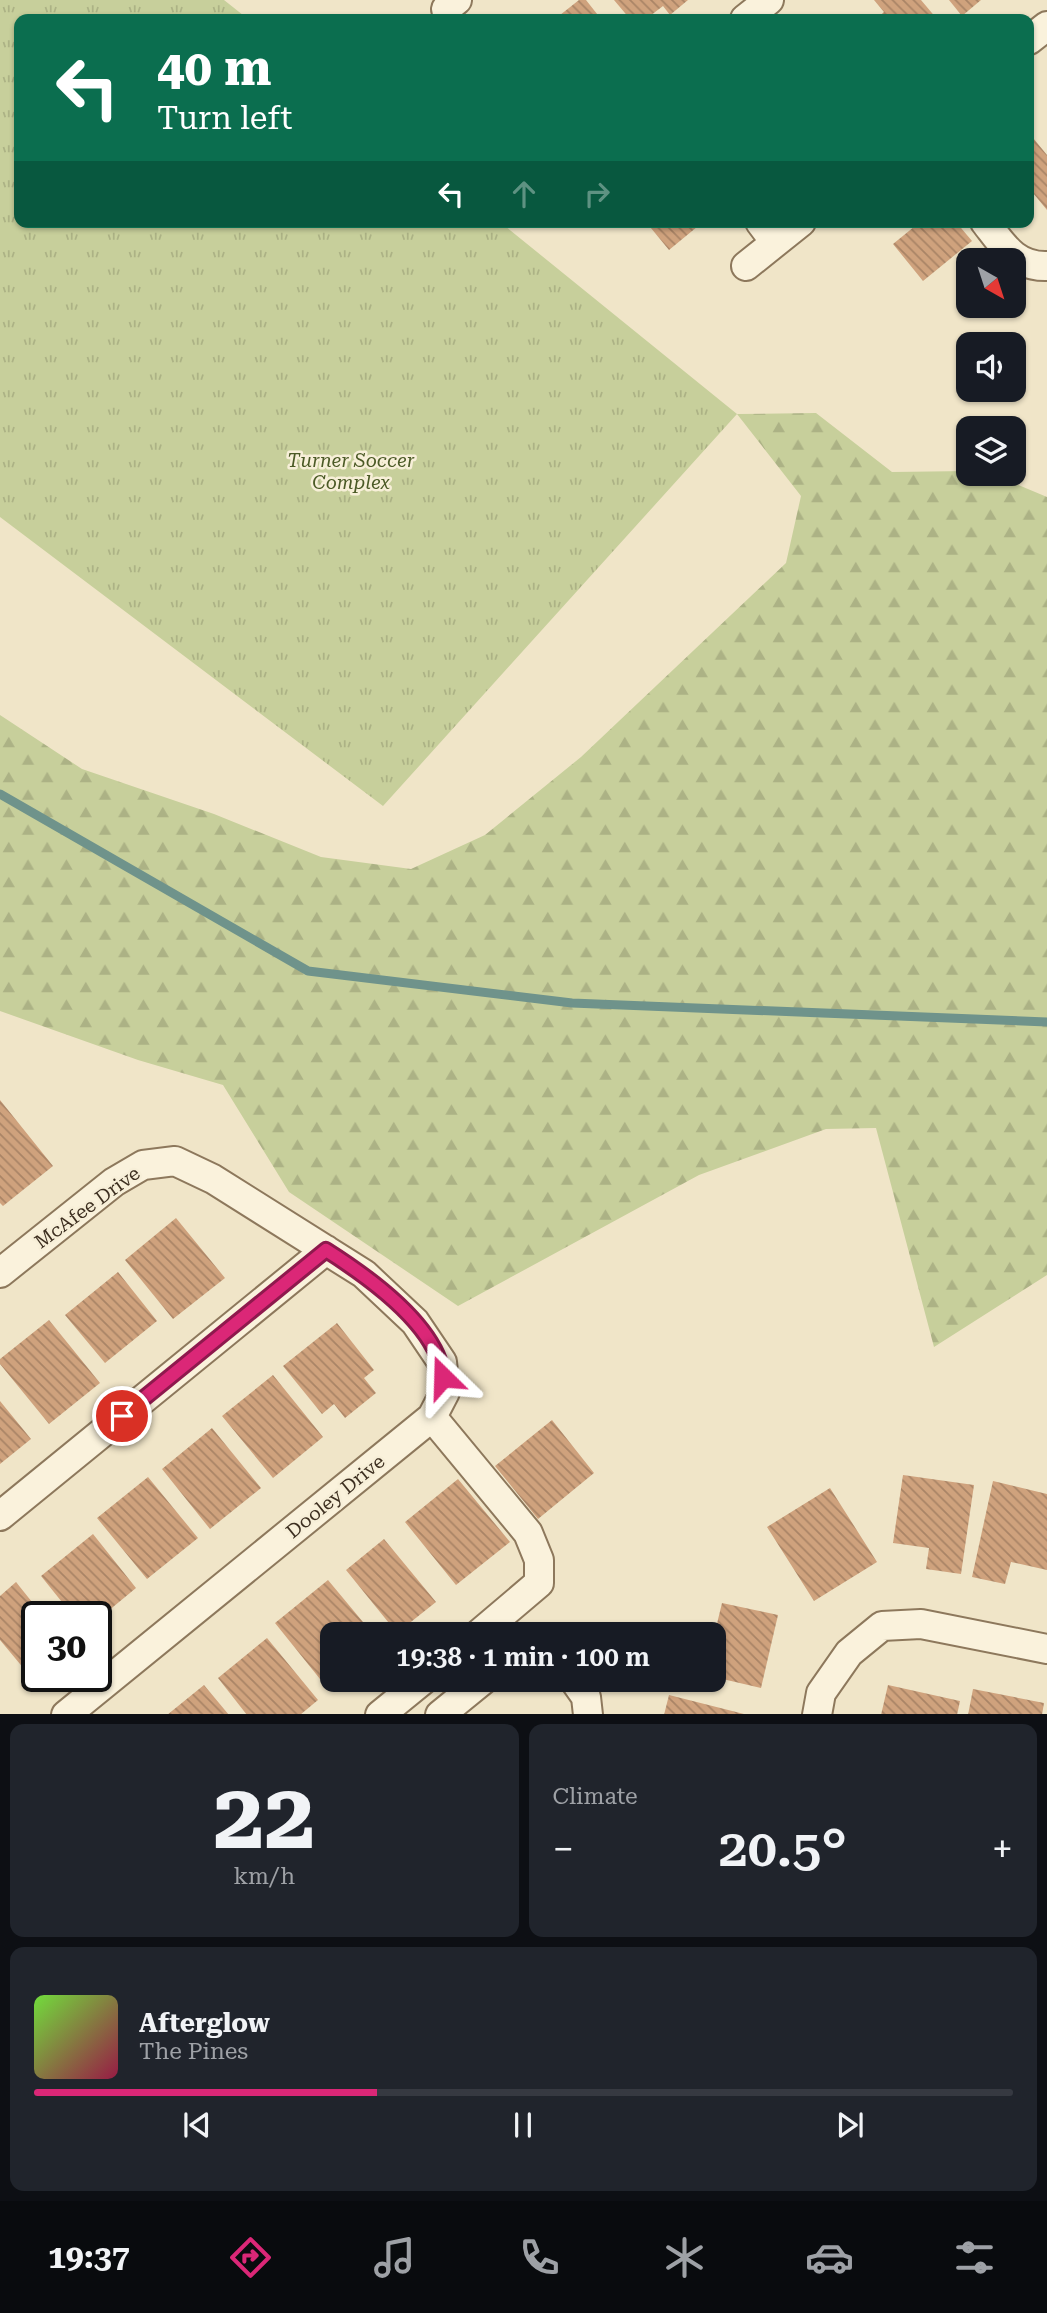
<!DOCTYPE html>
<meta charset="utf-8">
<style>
body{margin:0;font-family:"Roboto Serif",serif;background:#20242c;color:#f1f3f6;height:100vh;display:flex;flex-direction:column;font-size:26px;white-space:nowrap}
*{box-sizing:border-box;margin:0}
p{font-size:23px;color:#9ea1a6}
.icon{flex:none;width:38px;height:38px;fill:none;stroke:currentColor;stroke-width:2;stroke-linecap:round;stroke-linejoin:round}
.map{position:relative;height:1714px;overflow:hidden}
.side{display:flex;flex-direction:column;gap:10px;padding:10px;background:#0d0f14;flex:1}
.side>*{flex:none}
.banner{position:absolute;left:14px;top:14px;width:1020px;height:214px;border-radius:14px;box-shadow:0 2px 5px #0004;background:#0b6e4f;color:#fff;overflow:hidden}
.needle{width:46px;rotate:141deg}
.buttons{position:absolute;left:956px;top:248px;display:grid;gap:14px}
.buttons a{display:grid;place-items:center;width:70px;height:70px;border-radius:14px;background:#171b24;box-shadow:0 2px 5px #0004;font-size:35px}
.speed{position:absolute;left:21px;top:1601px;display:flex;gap:14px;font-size:35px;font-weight:700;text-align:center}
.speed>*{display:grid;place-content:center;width:91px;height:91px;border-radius:50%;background:#171b24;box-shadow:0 2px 5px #0004;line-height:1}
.speed .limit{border:4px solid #111;border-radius:10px;background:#fff;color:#111}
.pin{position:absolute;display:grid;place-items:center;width:60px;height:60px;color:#fff;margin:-30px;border:4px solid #fff;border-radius:50%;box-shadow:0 2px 7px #0007}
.me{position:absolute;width:77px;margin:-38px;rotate:338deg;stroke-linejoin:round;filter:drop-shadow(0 0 5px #0008)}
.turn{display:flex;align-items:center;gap:24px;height:147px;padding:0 28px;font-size:32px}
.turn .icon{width:91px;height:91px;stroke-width:2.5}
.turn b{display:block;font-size:49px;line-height:60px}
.lanes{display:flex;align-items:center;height:66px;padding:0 28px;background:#0003;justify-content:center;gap:35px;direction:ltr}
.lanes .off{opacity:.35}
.big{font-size:52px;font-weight:600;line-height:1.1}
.side .card{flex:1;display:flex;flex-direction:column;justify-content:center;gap:10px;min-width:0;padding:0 24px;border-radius:14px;background:#20242c}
.side .dial{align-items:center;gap:0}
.dial b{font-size:91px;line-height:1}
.song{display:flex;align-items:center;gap:21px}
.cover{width:84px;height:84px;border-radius:10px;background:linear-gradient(135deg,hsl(100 70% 55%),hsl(340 70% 35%))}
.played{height:7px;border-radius:4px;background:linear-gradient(90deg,#db2777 35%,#363941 35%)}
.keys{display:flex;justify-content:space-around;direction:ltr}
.heat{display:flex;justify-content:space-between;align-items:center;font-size:38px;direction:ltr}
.side .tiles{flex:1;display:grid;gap:10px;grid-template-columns:1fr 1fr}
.card:last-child{grid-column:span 2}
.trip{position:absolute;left:320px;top:1622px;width:406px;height:70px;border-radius:14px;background:#171b24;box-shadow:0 2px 5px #0004;font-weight:600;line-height:70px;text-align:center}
.menu{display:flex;height:112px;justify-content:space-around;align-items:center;background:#090b0e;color:#9ea1a6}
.menu .icon{width:49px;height:49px}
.menu .on{color:#db2777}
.menu b{font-size:32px;color:#f1f3f6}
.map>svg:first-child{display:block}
</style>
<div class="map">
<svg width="1047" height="1715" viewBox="0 0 1047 1715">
<defs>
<pattern id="forest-firs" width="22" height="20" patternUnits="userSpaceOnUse" patternTransform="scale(1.75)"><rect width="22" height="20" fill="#c7cf9b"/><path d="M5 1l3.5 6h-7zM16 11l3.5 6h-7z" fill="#acb285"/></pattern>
<pattern id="park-tufts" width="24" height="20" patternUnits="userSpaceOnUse" patternTransform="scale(1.75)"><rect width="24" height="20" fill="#c7cf9b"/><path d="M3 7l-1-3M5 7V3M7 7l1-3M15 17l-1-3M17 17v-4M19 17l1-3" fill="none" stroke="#acb285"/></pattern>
<pattern id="building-back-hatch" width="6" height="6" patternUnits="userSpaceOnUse" patternTransform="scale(1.75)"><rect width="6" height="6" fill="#cfa27d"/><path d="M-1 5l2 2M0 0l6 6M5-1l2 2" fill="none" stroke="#a98466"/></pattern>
</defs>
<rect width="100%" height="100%" fill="#f0e5c8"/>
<path fill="url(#forest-firs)" d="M 816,413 L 892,472 L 968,471 L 968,474 L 992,474 L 1047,497 L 1047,1275 L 934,1347 L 876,1128 L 826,1129 L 699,1175 L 458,1306 L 289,1192 L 223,1085 L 138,1060 L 0,1011 L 0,715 L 82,769 L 214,814 L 321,857 L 411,869 L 485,835 L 581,757 L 786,563 L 801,496 L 737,414 Z"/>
<path fill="url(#park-tufts)" d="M 0,0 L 224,0 L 248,19 L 19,19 L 19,222 L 500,222 L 737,414 L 383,806 L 0,517 Z"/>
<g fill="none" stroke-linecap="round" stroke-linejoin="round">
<path stroke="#6f938b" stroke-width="9" d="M 0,794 L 308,971 L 572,1003 L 1047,1022"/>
</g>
<path fill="url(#building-back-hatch)" d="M 579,0 L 586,0 L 601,19 L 555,19 Z
M 614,0 L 688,0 L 670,15 L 663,6 L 646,19 L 630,19 Z
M 874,0 L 921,0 L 937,19 L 876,19 L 884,12 Z
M 949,0 L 981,0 L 962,16 Z
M 1029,133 L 1047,155 L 1047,210 L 1033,193 L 1029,196 Z
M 646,222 L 703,222 L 669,250 Z
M 920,222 L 956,222 L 972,241 L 923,281 L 893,244 Z
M 0,1100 L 53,1166 L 3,1206 L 0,1203 Z
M 176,1218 L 225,1278 L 173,1319 L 125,1260 Z
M 118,1272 L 157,1321 L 105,1363 L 65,1315 Z
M 49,1320 L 100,1383 L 49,1424 L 0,1364 L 0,1359 Z
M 337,1323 L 374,1370 L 364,1378 L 376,1393 L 345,1418 L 334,1404 L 322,1414 L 283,1366 Z
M 273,1375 L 323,1437 L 273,1478 L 222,1416 Z
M 0,1401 L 31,1439 L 0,1464 Z
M 552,1420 L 594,1473 L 538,1519 L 495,1466 Z
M 212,1428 L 261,1488 L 210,1529 L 162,1469 Z
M 903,1475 L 974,1485 L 961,1574 L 926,1569 L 929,1548 L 893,1543 Z
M 148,1477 L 198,1538 L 147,1579 L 97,1518 Z
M 458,1479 L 510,1542 L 456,1585 L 405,1522 Z
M 993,1481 L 1047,1494 L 1047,1570 L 1011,1562 L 1005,1584 L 972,1577 Z
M 830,1488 L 877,1562 L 814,1601 L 767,1527 Z
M 93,1534 L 136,1588 L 96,1621 L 96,1617 L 74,1617 L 41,1576 Z
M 384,1539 L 436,1602 L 397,1633 L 346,1570 Z
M 328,1580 L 373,1634 L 332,1634 L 332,1669 L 320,1679 L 275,1623 Z
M 16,1582 L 44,1617 L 37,1617 L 37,1670 L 30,1676 L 0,1640 L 0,1596 Z
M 722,1603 L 778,1615 L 761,1688 L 714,1677 L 714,1636 Z
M 267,1638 L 318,1700 L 300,1715 L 247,1715 L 218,1678 Z
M 204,1685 L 229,1715 L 167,1715 Z
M 888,1685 L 960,1701 L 957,1715 L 881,1715 Z
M 973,1689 L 1044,1703 L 1042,1715 L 968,1715 Z
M 669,1695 L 744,1714 L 744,1715 L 664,1715 Z"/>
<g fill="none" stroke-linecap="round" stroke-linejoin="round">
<defs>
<path id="minor" d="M 446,9 L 457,0
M 745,19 L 769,0
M 1029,40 L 1047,26
M 760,222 L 775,242
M 985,222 C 1003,245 1015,267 1047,266
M 746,266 L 801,222
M 0,1273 L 114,1182 L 143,1165 L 175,1161 L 213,1179 L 364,1274 L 415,1322 L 442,1362 L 445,1392 L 432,1417 L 66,1715
M 432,1417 L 528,1533 L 539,1560 L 539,1583 L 479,1634
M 0,1516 L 326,1250
M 574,1680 L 586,1697 L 588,1715
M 380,1715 L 423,1680
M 440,1715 L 483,1680
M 817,1715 L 821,1693 L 849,1653 L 882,1626 L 921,1624 L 1047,1649"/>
</defs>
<use href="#minor" stroke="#8d785c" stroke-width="32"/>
<use href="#minor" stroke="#faf2dc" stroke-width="28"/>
</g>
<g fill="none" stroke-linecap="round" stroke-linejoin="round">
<defs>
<path id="route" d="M 122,1416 L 326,1250 C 367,1276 438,1326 443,1377"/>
</defs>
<use href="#route" stroke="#8e194d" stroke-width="18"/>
<use href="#route" stroke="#db2777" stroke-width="12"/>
</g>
<g text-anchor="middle" stroke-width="5" stroke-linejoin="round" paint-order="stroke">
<g font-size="19" font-style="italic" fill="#4b5a26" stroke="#f7efd8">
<text x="351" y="467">Turner Soccer<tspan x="351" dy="22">Complex</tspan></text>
</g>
<g font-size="19" fill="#3d2f20" stroke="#f7efd8">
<text transform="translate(87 1207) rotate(-36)" y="7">McAfee Drive</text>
<text transform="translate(335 1496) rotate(-39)" y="7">Dooley Drive</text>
</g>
</g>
</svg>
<div class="buttons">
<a><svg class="needle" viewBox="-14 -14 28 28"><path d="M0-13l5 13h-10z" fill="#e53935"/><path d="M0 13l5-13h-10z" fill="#9ea1a6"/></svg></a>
<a><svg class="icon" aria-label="sound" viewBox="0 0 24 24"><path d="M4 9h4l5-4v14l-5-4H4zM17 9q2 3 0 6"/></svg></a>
<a><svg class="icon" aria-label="layers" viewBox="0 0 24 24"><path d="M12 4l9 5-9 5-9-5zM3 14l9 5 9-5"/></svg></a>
</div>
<div class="speed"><div class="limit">30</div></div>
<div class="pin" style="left:122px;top:1416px;background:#d93025"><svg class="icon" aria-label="arrive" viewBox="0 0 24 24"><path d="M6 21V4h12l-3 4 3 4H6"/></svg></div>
<svg class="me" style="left:443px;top:1377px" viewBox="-20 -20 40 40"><path d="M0-17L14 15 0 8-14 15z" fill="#db2777" stroke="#fff" stroke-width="4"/></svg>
<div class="trip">19:38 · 1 min · 100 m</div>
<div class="banner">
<div class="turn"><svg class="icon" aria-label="left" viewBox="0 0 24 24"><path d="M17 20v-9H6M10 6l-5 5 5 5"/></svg><div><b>40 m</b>Turn left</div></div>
<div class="lanes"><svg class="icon" aria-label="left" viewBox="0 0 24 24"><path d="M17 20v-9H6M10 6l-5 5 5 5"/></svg><svg class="icon off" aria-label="ahead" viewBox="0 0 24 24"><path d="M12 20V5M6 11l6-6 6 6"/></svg><svg class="icon off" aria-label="right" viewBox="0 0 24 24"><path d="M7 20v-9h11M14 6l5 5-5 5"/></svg></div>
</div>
</div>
<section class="side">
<div class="tiles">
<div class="card dial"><b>22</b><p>km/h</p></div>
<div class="card"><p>Climate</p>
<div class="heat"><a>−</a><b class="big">20.5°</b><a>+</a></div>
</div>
<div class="card">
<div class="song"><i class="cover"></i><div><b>Afterglow</b><p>The Pines</p></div></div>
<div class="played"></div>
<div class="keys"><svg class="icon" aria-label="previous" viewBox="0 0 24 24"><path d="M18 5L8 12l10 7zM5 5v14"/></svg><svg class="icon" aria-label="pause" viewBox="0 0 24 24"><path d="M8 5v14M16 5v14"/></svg><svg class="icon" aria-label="next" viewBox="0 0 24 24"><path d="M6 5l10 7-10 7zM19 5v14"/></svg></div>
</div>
</div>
</section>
<nav class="menu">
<b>19:37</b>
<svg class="icon on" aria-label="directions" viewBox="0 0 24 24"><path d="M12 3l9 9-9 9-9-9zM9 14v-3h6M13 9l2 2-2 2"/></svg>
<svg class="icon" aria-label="music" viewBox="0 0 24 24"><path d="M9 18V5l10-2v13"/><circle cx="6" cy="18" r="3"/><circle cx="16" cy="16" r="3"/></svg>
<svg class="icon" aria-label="phone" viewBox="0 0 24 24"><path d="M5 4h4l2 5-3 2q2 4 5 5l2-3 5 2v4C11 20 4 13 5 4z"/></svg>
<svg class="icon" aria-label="climate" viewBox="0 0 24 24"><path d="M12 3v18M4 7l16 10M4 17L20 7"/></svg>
<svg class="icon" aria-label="car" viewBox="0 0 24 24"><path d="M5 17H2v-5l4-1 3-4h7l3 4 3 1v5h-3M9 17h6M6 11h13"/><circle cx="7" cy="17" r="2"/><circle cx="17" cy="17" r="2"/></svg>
<svg class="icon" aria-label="filters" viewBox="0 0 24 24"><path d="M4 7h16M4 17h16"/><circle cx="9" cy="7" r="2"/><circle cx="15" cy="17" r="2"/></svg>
</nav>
